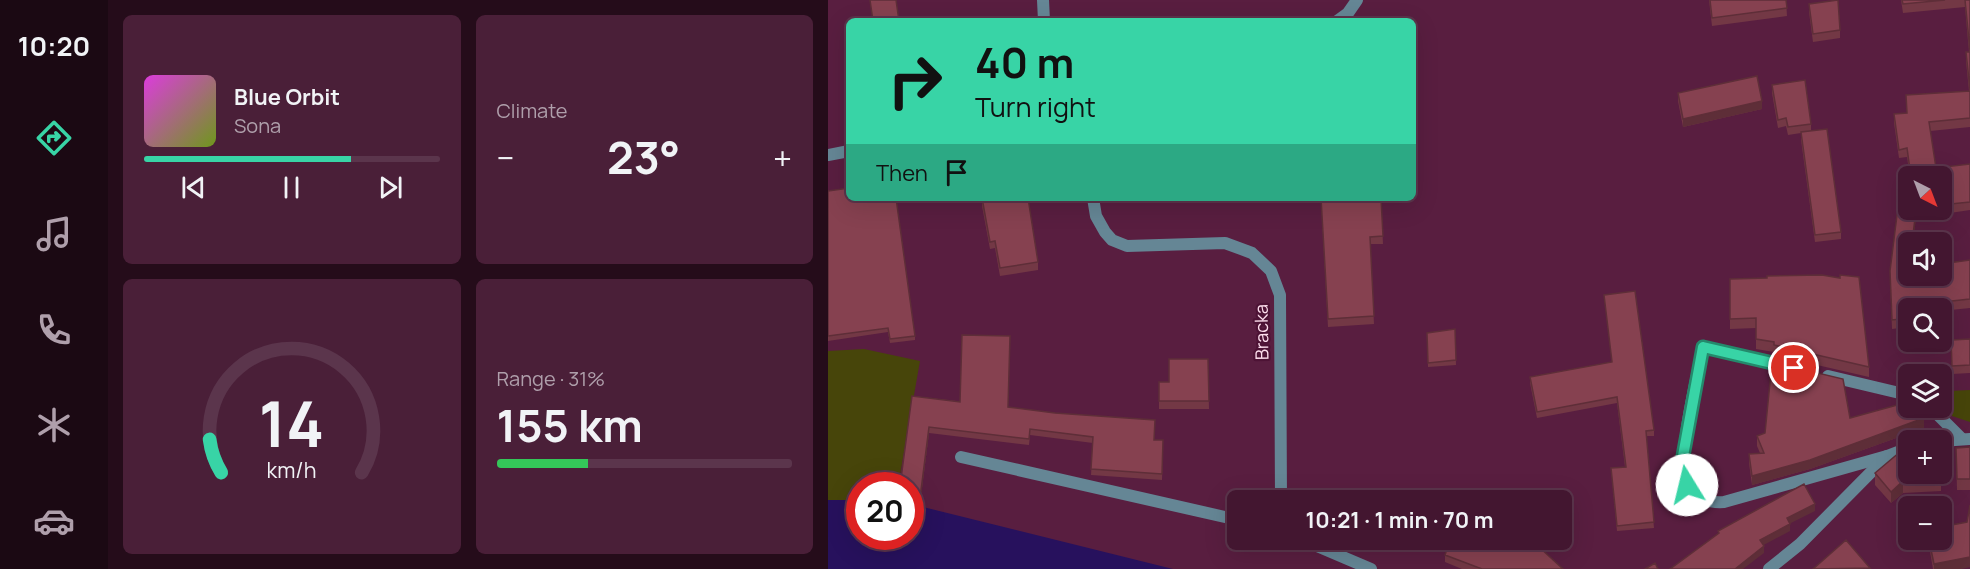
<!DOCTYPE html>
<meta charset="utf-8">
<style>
body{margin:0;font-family:Manrope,sans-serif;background:#4a1f38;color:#f1f3f6;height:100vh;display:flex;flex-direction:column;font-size:22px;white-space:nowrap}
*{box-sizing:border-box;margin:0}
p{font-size:20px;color:#af9fab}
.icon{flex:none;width:33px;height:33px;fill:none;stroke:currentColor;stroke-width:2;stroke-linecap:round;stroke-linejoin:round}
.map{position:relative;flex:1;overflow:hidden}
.side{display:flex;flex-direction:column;gap:15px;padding:15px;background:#250c1a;width:720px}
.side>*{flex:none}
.guide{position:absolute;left:18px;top:18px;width:570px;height:183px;border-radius:9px;box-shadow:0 6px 24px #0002,0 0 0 2px #5b354c;background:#38d4a6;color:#111;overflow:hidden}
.needle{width:39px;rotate:138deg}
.tools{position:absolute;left:1070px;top:166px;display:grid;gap:12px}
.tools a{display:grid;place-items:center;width:54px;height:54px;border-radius:9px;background:#431630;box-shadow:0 6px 24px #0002,0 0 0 2px #5b354c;font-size:30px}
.speed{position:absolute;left:18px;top:472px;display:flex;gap:12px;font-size:30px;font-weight:700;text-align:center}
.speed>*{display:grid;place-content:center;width:78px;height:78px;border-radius:50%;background:#431630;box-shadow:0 6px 24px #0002,0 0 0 2px #5b354c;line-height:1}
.speed .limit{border:9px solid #d22;background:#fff;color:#111}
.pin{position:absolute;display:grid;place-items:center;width:51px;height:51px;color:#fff;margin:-26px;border:3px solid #fff;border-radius:50%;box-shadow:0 2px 6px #0007}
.me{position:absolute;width:66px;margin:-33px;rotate:351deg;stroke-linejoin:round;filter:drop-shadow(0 0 4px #0008)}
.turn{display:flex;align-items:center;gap:21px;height:126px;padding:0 30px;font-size:27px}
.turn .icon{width:78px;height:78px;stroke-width:2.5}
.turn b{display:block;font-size:42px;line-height:51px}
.then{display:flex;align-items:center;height:57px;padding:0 30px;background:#0003;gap:12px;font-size:22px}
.big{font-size:45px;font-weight:700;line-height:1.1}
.side .widget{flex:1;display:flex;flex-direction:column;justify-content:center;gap:9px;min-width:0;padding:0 21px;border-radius:9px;background:#4a1f38}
.side .dial{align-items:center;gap:0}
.dial svg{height:156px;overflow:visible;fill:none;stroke:#5b354c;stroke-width:7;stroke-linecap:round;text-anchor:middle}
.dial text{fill:#f1f3f6;stroke:none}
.song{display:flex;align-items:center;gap:18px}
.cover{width:72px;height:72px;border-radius:9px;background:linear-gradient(135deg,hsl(300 70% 55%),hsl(80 70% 35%))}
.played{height:6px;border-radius:3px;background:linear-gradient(90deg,#38d4a6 70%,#5b354c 70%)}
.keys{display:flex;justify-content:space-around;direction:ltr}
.heat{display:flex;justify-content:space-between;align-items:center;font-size:33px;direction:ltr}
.charge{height:9px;border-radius:4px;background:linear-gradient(90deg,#34c759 31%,#5b354c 0)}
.side .tiles{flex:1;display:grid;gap:15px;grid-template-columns:repeat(2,1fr)}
.trip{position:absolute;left:399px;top:490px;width:345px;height:60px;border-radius:9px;background:#431630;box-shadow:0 6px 24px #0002,0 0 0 2px #5b354c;font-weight:700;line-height:60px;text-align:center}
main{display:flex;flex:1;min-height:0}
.tabs{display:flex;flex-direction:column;width:108px;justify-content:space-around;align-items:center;background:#1b0913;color:#af9fab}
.tabs .icon{width:42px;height:42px}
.tabs .current{color:#38d4a6}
.tabs b{font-size:27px;color:#f1f3f6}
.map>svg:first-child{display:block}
</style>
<main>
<nav class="tabs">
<b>10:20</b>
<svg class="icon current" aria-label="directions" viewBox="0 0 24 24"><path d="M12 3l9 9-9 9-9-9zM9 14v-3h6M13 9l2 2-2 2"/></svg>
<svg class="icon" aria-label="music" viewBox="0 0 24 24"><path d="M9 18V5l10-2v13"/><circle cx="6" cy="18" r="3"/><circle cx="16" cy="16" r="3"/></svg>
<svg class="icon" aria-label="phone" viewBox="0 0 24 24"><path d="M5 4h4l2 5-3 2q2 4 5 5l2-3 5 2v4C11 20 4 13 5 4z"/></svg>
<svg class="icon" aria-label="climate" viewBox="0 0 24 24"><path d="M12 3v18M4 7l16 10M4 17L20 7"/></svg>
<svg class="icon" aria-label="car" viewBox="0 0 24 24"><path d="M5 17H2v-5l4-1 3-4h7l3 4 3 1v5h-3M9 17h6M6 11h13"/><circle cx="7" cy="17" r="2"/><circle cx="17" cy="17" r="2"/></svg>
</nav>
<section class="side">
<div class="tiles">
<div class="widget">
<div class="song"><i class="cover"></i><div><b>Blue Orbit</b><p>Sona</p></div></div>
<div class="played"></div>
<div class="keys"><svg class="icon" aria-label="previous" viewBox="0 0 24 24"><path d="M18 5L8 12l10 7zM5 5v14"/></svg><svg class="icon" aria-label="pause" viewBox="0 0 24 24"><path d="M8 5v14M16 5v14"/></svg><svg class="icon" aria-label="next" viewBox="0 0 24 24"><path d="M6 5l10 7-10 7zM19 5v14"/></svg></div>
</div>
<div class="widget"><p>Climate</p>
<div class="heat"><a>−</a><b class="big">23°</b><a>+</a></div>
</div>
<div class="widget dial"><svg viewBox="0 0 100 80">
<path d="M14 69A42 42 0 1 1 86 69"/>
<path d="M14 69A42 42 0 0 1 8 52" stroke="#38d4a6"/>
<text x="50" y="56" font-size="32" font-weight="700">14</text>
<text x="50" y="72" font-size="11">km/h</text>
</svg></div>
<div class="widget"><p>Range · 31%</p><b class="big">155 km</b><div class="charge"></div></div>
</div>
</section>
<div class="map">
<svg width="1142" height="569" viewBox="0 0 1142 569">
<rect width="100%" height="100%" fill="#591e40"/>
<path fill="#47450a" d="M 36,349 L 92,361 L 70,486 L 32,486 L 31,500 L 0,500 L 0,351 Z
M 1142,390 L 1142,422 L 1124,416 L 1121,400 L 1121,391 Z"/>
<path fill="#27115d" d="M 0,500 L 31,500 L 32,537 L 82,537 L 83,504 L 345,569 L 0,569 Z"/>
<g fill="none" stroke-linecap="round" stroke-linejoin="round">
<path stroke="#658695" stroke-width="12" d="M 215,0 L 216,21
M 509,21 L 520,13 L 529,0
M 960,367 L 875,347 C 869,377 847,461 860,485 C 867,499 882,503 896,502 L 1059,456
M 1000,376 L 1080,395
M 1103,408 L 1134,439"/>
<path stroke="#658695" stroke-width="12" d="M 0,155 L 21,151
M 265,198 L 268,216 L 277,232 L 284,240 L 299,246 L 397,243 L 424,253 L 443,271 L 452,295 L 453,501
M 1113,441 L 1142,439
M 133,457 L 410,520
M 475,540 L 543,569
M 941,569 L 972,544 L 1059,456 L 1080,448"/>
</g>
<path fill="#733845" d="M 881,0 L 958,0 L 959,16 L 884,26 Z
M 1073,0 L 1142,0 L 1142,127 L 1102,131 L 1108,168 L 1142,164 L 1142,210 L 1088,218 L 1080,276 L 1142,260 L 1142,308 L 1113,311 L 1113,309 L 1080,309 L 1080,327 L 1064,329 L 1062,279 L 1077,206 L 1076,186 L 1080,210 L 1113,210 L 1113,177 L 1082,177 L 1079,157 L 1071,158 L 1066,123 L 1066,114 L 1079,113 L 1078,95 L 1141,91 L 1138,61 L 1138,52 L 1141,52 L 1137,7 L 1075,13 Z
M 981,4 L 1012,30 L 1012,38 L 985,42 L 981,12 Z
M 944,85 L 983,124 L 983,131 L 1013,232 L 1013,239 L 987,242 L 973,140 L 973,133 L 960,135 L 958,126 L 950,128 L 944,93 Z
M 850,93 L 934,109 L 855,127 L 850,101 Z
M 0,191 L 87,336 L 87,340 L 62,343 L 60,332 L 0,341 Z
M 154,198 L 210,262 L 210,270 L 172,276 L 167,248 L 162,249 L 154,206 Z
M 493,198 L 553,198 L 555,244 L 542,244 L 546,324 L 500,327 Z
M 1012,278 L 1041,367 L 1041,377 L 946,355 L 946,352 L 928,349 L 928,328 L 902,329 L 902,279 Z
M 776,295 L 826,430 L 826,436 L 818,436 L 826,528 L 789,531 L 783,468 L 797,467 L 789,403 L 709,418 L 702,383 L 702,377 L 784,362 Z
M 627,329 L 628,365 L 600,367 L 599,333 Z
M 1142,339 L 1142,373 L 1124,374 L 1123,340 Z
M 380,359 L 381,409 L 331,409 L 331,382 L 341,382 Z
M 84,396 L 181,407 L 327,440 L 335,440 L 334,480 L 263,475 L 265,443 L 202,435 L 201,445 L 101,433 L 91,512 L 82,511 Z
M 1022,418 L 1096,428 L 982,469 L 924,485 L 921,463 L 921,454 L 932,453 L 929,446 L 929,436 Z
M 1142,447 L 1142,490 L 1129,490 L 1128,448 Z
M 1047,473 L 1113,480 L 1113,491 L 1075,493 L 1063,503 L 1047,485 Z
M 713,540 L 711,547 L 735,569 L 634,569 L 617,562 L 617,555 L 687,549 Z
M 1100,540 L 1113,540 L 1134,569 L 1105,569 Z"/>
<path fill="#5e2e38" d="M 934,101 L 934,109 L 855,127 L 855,119 Z
M 1088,210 L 1088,218 L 1085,243 L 1084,243 Z
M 1096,418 L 1096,428 L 982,469 L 924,485 L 924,476 Z
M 101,427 L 101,433 L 91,512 L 91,506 Z
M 1075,481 L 1075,493 L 1063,503 L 1063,492 Z
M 987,504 L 987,511 L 959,525 L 959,518 Z
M 962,524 L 962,531 L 932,547 L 932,540 Z
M 711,540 L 713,540 L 713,543 L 709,553 L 709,545 Z
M 936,546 L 936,553 L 915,569 L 907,569 Z
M 1142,557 L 1142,567 L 1134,569 L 1106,569 L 1106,564 Z"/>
<path fill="#864150" stroke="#5e2e38" stroke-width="1.5" d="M 42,0 L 68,0 L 71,21 L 45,21 Z
M 882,0 L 958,0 L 959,8 L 884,18 Z
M 1010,0 L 1012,30 L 985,34 L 981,4 Z
M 1074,0 L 1117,0 L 1075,4 Z
M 1137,0 L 1142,0 L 1142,51 Z
M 1138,52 L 1142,52 L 1142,90 Z
M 929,76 L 934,101 L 855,119 L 850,93 Z
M 977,80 L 983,124 L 960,127 L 958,118 L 950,120 L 944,85 Z
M 1142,91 L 1142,118 L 1101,122 L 1108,168 L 1142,164 L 1142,202 L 1113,205 L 1113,177 L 1083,177 L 1079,148 L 1071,150 L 1066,114 L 1079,113 L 1078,95 Z
M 999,129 L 1013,232 L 987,235 L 973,132 Z
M 1076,186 L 1080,186 L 1080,210 L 1088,210 L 1084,243 L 1080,243 L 1080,276 L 1113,276 L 1113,264 L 1142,260 L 1142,299 L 1106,303 L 1105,309 L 1080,309 L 1080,318 L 1064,320 L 1062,271 L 1070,207 L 1078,206 Z
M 21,188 L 21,198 L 68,198 L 87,336 L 62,339 L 60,328 L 0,336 L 0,191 Z
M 154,198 L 200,198 L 210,262 L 172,268 L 167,241 L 162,242 Z
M 493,198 L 553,198 L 555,236 L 542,237 L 546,316 L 500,319 Z
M 994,275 L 1012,278 L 1012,275 L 1031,277 L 1041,367 L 946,345 L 946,342 L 928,339 L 928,318 L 902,319 L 902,279 L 939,278 L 939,276 Z
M 807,291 L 826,430 L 818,431 L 826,522 L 789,526 L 783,468 L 798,467 L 789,397 L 709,412 L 702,377 L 784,362 L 776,295 Z
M 627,329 L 628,360 L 600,363 L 599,333 Z
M 134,335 L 182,336 L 180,407 L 227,413 L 327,420 L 326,440 L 335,440 L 334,474 L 263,469 L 265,437 L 202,429 L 201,439 L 101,427 L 91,506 L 82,505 L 82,486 L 72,486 L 84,396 L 132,402 Z
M 1142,339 L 1142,365 L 1124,366 L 1123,340 Z
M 341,359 L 380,359 L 381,401 L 331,401 L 331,382 L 341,382 Z
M 944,362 L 1015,379 L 1022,418 L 1080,402 L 1080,408 L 1093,408 L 1096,418 L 982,460 L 924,476 L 921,454 L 936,453 L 929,436 L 937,433 Z
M 1099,429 L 1103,441 L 1087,441 Z
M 1079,446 L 1080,474 L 1112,474 L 1113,480 L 1075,481 L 1063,492 L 1047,473 Z
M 1142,447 L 1142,479 L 1129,479 L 1128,448 Z
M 976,484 L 987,504 L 959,518 L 962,524 L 932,540 L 936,546 L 907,569 L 842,569 L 891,533 L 890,531 Z
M 1142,505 L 1142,557 L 1106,564 L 1101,540 L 1113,540 L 1113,527 L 1139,522 Z
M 622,540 L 665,540 L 687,549 L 691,540 L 711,540 L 709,545 L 735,569 L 654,569 L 617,555 Z
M 1018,540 L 1042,568 L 985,569 Z
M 827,563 L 830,569 L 817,569 Z"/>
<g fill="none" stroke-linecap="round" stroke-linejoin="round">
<defs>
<path id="route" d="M 859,485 L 855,456 L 875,347 L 966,368"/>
</defs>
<use href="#route" stroke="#248a6c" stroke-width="15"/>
<use href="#route" stroke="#38d4a6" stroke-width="10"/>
</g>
<g text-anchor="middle" stroke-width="4.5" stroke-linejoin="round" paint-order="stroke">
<g font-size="18" fill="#fddeed" stroke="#4d1335">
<text transform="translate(434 332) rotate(-91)" y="6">Bracka</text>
</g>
</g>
</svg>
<div class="tools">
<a><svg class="needle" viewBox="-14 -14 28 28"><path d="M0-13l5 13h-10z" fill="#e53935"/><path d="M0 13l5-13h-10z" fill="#af9fab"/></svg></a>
<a><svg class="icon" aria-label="sound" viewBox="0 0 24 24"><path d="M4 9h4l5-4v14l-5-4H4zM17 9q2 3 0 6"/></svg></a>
<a><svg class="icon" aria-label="search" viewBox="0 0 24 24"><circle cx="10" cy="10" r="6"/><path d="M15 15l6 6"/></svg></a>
<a><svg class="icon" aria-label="layers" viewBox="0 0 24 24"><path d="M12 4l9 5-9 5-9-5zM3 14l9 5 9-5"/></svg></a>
<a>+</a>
<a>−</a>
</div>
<div class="speed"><div class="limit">20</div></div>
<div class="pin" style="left:966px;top:368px;background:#d93025"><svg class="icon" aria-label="arrive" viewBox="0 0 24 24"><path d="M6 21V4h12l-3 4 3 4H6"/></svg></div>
<svg class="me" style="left:859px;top:485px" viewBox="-20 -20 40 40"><circle r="19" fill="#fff"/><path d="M0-13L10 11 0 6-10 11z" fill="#38d4a6"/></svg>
<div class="trip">10:21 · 1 min · 70 m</div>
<div class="guide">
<div class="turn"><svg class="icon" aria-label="right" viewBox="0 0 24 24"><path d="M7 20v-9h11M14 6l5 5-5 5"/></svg><div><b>40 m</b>Turn right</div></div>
<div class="then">Then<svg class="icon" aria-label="arrive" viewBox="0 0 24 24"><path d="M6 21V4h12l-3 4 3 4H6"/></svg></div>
</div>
</div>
</main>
